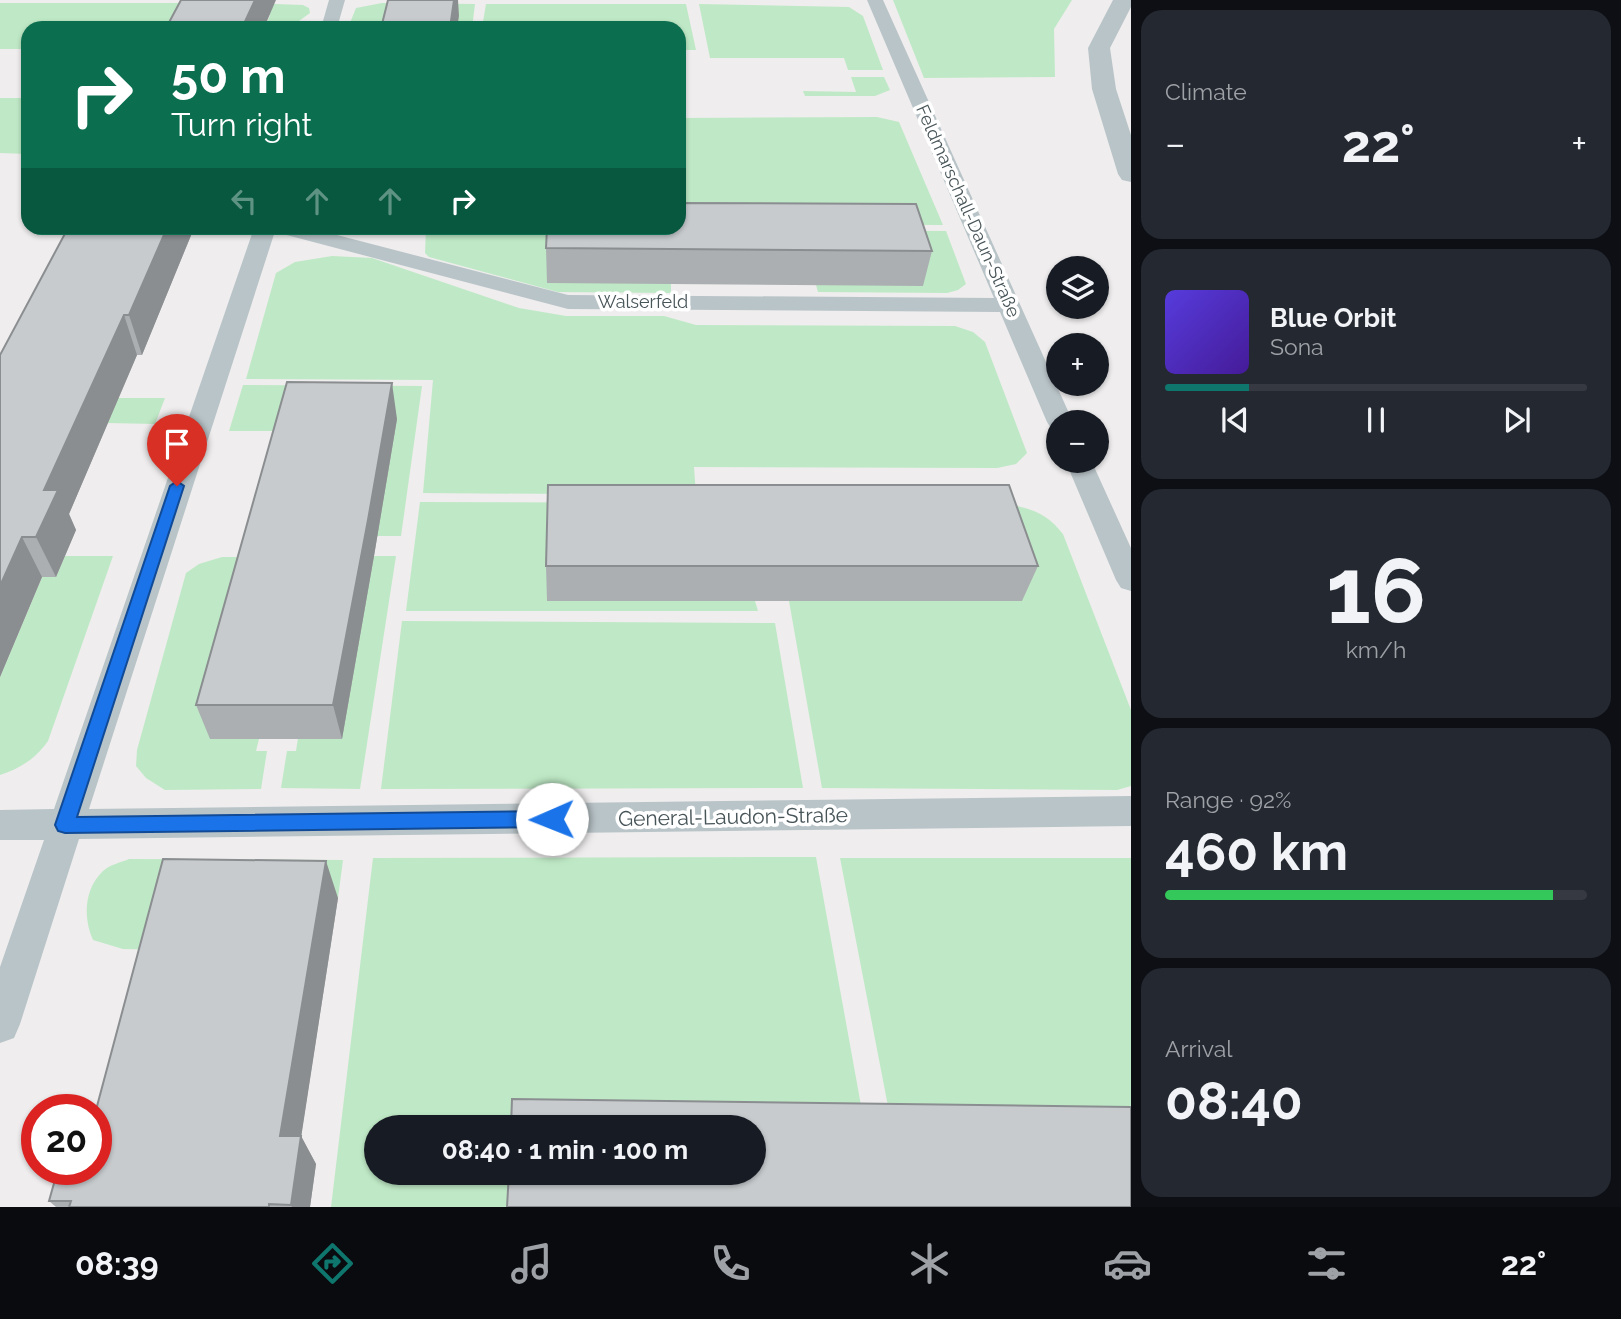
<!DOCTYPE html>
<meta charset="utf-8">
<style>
body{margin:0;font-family:Raleway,sans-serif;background:#242831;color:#f1f3f6;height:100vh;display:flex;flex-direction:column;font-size:26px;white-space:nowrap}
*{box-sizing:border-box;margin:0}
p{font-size:23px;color:#9ea1a6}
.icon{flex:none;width:38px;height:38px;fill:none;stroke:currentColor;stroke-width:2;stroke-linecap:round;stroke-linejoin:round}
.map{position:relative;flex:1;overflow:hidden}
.drawer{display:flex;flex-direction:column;gap:10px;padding:10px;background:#0d0f14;width:490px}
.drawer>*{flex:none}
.top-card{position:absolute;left:21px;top:21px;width:665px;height:214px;border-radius:21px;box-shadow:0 2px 5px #0004;background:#0b6e4f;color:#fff;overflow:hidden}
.buttons{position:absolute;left:1046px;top:256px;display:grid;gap:14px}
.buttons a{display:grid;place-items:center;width:63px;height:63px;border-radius:50%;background:#171b24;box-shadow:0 2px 5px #0004;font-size:35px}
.speed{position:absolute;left:21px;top:1094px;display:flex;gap:14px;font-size:35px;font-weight:700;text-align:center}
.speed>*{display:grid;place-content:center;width:91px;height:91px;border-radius:50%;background:#171b24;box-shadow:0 2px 5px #0004;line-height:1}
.speed .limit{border:10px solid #d22;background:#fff;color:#111}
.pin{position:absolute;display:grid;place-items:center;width:60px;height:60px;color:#fff;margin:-72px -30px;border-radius:50% 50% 50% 0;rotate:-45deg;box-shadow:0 0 7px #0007}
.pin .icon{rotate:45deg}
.me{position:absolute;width:77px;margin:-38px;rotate:269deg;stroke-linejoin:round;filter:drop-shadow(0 0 5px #0008)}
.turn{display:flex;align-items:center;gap:24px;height:147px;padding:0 35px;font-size:32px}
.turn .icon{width:91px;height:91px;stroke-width:2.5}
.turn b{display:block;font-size:49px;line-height:60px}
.lanes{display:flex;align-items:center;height:66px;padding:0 35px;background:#0003;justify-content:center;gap:35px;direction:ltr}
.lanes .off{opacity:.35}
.big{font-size:52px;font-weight:700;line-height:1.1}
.drawer .tile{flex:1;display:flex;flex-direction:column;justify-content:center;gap:10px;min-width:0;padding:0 24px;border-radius:21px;background:#242831}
.drawer .dial{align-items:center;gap:0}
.dial b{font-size:91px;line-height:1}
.song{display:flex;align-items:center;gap:21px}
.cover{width:84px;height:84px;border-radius:10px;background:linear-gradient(135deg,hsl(250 70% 55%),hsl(260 70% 35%))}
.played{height:7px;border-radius:4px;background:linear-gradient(90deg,#0f766e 20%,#363941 20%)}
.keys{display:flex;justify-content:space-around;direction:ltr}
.heat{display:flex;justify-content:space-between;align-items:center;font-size:38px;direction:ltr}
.charge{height:10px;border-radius:5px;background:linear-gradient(90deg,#34c759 92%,#363941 0)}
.trip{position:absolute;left:364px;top:1115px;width:402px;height:70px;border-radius:35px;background:#171b24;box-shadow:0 2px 5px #0004;font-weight:700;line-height:70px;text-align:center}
.tabs{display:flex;height:112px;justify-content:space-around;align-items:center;background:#090b0e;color:#9ea1a6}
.tabs .icon{width:49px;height:49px}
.tabs .on{color:#0f766e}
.tabs b{font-size:32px;color:#f1f3f6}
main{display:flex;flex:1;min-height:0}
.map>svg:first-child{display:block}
</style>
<main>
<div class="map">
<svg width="1131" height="1207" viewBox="0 0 1131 1207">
<rect width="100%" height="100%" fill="#efeded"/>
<path fill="#bfe9c6" d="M 893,0 L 1072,0 L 1054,29 L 1055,77 L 924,78 Z
M 0,3 L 188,3 L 175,28 L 28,28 L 28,49 L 0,49 Z
M 243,3 L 303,5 L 309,8 L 310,13 L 299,21 L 267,23 L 270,15 Z
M 382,3 L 475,4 L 472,28 L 350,23 L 356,8 Z
M 486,4 L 686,4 L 696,50 L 679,50 L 679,28 L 482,28 Z
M 699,4 L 849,7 L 863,16 L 883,70 L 848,70 L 844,58 L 710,58 Z
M 851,77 L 884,77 L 890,90 L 875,96 L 805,96 L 803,91 L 856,92 Z
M 0,98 L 28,98 L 28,154 L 0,153 Z
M 877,117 L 899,122 L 943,225 L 679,224 L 679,118 Z
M 426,229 L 704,229 L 671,284 L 671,293 L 558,292 L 429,257 L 425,253 Z
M 738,230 L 946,231 L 966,284 L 958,290 L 947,293 L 818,292 L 816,285 L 923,285 Z
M 332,256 L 372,258 L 519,308 L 566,316 L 664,316 L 696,325 L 955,326 L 973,332 L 985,342 L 1027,453 L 1016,464 L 997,468 L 694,467 L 696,495 L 423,493 L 433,380 L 246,379 L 276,273 L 295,262 Z
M 243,385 L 422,386 L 401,536 L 377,536 L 396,419 L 292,431 L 229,431 Z
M 0,398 L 165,398 L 155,424 L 107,423 Z
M 420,502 L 699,503 L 547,601 L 755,601 L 758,611 L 406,611 Z
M 1012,505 C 1036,510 1048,515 1063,534 L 1131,710 L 1131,786 L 1117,790 L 822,788 L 789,601 L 1021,601 Z
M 65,556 L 113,556 L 48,741 C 35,759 21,768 0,775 L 0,677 L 42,577 L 56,577 Z
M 373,556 L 396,556 L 360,789 L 281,788 L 287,751 L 296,751 L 298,738 Z
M 222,557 L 257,557 L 210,738 L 259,739 L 256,751 L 267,751 L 261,789 L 165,790 L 146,778 L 136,766 L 137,750 L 186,573 L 199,564 Z
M 402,621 L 775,623 L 803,788 L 381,789 Z
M 816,857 L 866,1133 L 754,1127 L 376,1127 L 376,1172 L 513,1173 L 512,1207 L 331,1207 L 373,858 Z
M 840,858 L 1131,858 L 1131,1136 L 893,1132 Z
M 129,859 L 343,860 L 338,898 L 183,896 L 170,950 L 123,949 L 93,940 C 83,918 84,889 103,871 C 109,865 122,862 129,859 Z"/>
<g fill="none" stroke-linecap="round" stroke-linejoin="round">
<path fill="#b9c4c8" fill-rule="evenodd" d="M 329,0 L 345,0 L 337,28 L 321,28 Z
M 867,0 L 883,0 L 1073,422 L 1059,422 L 1059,430 L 1051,428 L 1047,422 L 1000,312 L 568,309 L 279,233 L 276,228 L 310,228 L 568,295 L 994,298 Z
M 254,228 L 276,228 L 89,809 L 1131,796 L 1131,826 L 79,839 L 20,1024 L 14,1038 L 0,1043 L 0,967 L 44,840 L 0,840 L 0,810 L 54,809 Z
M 1065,460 L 1091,460 L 1131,548 L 1131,591 L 1121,588 L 1116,580 Z"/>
<path fill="#b9c4c8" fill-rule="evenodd" d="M 1113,0 L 1131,0 L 1131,7 L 1110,48 L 1116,89 L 1131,135 L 1131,182 L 1122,180 L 1118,174 L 1092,89 L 1088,48 Z"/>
</g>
<path fill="#abafb1" d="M 68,228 L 194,228 L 142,355 L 137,355 L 69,514 L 76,530 L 56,577 L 42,577 L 0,677 L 0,355 Z
M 546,248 L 932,251 L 923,286 L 547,283 Z
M 397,419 L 374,556 L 342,739 L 210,739 L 196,705 Z
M 546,566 L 1038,566 L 1022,601 L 547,601 Z
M 338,898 L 301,1136 L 316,1164 L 310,1207 L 56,1207 L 49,1201 L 96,1169 Z"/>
<path fill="#8b8e90" d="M 255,0 L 276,0 L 264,28 L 242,28 Z
M 454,0 L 458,0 L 459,16 L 457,28 L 450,28 Z
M 167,228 L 194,228 L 142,355 L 129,315 Z
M 124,315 L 137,355 L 69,514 L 76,530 L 56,577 L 36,537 L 44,490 Z
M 392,383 L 397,419 L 374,556 L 342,739 L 333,705 Z
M 22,537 L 42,577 L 0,677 L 0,586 Z
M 326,861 L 338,898 L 297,1164 L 280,1136 Z
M 301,1136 L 316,1164 L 310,1207 L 292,1207 L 291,1205 Z"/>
<path fill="#c7cbce" stroke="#8b8e90" stroke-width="2" d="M 181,0 L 255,0 L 242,28 L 166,28 Z
M 388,0 L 454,0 L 450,28 L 381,28 Z
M 679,203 L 916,204 L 932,251 L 546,248 L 547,228 L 679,228 Z
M 68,228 L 167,228 L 129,315 L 124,315 L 44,490 L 58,490 L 36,537 L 22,537 L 0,586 L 0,355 Z
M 287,382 L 392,383 L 368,520 L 333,705 L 196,705 Z
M 548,485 L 1009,485 L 1038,566 L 546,566 Z
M 163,859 L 326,861 L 280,1136 L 301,1136 L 291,1205 L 269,1204 L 269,1207 L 69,1207 L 71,1201 L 49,1201 L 58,1169 L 96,1169 L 96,1110 Z
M 512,1099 L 1131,1107 L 1131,1207 L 507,1207 L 509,1172 L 754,1172 L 754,1127 L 511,1127 Z"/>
<path fill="#1a73e8" stroke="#114b97" stroke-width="2" d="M 177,481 L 184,486 L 77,817 L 552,811 L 558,813 L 561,819 L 558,825 L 552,827 L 65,833 L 58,831 L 55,825 L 170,486 Z"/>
<g text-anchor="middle" stroke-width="7" stroke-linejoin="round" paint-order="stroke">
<g font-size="18" fill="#475458" stroke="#fff">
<text transform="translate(968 211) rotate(66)" y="6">Feldmarschall-Daun-Straße</text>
<text x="643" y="308">Walserfeld</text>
</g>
<g font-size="21" fill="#475458" stroke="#fff">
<text transform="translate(733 817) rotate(-1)" y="7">General-Laudon-Straße</text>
</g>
</g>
</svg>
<div class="buttons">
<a><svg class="icon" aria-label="layers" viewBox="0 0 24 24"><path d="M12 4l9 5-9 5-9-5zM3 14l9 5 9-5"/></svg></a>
<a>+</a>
<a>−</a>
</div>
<div class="speed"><div class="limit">20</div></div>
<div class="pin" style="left:177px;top:486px;background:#d93025"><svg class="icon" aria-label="arrive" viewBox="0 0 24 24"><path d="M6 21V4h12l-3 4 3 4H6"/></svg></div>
<svg class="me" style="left:552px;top:819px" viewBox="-20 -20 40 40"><circle r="19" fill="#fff"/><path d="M0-13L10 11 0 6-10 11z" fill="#1a73e8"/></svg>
<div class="trip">08:40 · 1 min · 100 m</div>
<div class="top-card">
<div class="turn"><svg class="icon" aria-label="right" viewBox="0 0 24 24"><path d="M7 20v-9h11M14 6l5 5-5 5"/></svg><div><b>50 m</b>Turn right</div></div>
<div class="lanes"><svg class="icon off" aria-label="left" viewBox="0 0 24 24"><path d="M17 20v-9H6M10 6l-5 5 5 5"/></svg><svg class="icon off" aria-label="ahead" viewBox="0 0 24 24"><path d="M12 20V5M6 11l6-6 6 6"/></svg><svg class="icon off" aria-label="ahead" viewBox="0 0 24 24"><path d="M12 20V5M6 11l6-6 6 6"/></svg><svg class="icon" aria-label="right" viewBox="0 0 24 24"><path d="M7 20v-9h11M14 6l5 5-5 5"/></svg></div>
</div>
</div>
<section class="drawer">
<div class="tile"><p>Climate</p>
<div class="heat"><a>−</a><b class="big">22°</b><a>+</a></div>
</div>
<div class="tile">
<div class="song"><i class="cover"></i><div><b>Blue Orbit</b><p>Sona</p></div></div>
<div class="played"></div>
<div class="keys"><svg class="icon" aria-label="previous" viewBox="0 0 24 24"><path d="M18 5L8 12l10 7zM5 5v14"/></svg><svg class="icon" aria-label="pause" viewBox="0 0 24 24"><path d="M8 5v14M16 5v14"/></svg><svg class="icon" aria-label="next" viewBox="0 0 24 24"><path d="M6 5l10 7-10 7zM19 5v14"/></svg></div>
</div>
<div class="tile dial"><b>16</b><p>km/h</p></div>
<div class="tile"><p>Range · 92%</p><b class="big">460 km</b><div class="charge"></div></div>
<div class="tile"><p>Arrival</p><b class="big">08:40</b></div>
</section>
</main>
<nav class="tabs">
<b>08:39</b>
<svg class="icon on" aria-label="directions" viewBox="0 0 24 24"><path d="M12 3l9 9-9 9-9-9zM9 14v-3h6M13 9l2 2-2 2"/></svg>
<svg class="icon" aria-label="music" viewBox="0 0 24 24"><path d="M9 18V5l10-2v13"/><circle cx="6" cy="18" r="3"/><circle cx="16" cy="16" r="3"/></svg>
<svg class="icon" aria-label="phone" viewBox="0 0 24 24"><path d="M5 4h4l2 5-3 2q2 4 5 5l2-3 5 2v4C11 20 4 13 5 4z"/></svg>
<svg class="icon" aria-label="climate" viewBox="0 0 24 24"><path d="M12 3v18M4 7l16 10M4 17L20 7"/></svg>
<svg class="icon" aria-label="car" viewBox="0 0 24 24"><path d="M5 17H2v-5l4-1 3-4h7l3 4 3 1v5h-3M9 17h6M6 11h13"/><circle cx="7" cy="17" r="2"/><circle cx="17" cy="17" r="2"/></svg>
<svg class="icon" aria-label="filters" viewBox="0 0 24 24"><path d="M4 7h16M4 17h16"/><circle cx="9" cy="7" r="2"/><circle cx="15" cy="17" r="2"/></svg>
<b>22°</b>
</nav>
